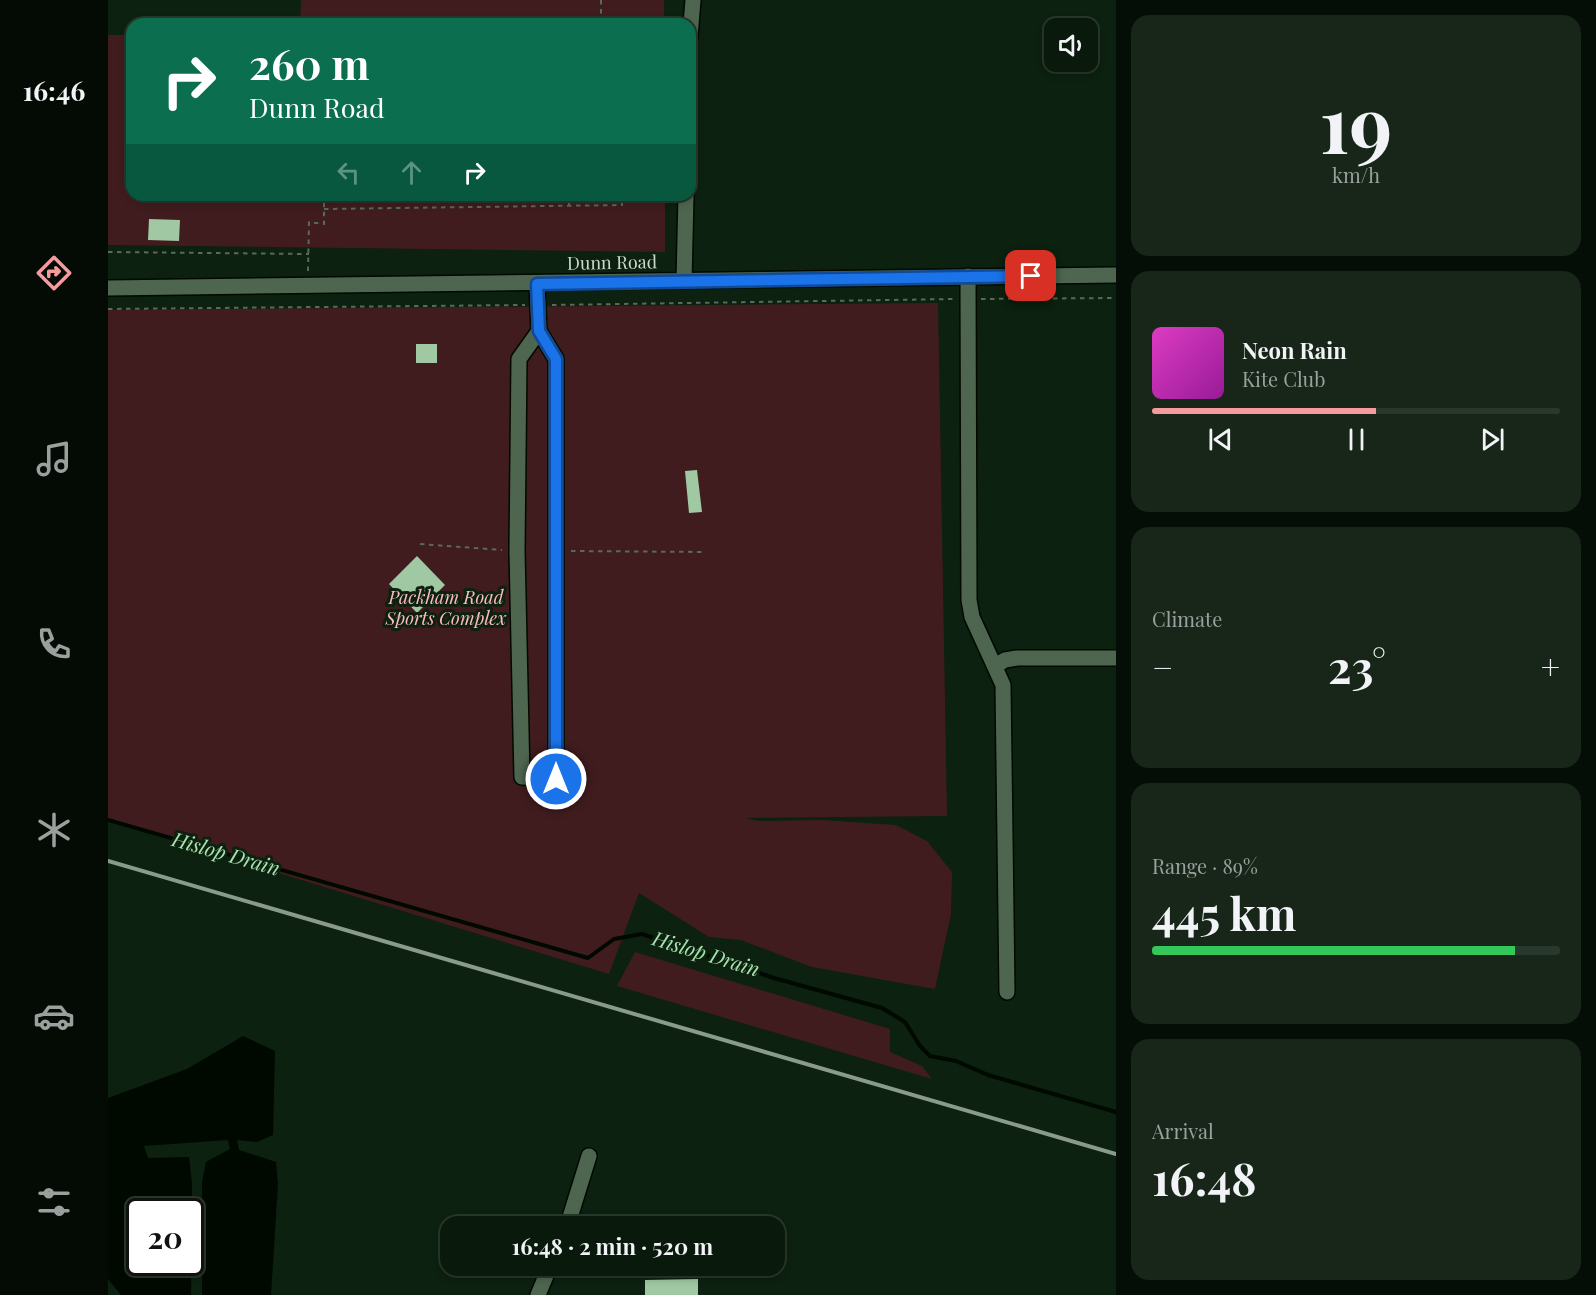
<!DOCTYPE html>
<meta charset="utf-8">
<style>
body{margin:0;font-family:"Playfair Display",serif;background:#172619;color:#f1f3f6;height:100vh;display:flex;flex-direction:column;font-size:22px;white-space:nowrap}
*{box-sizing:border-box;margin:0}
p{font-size:20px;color:#99a09d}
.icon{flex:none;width:33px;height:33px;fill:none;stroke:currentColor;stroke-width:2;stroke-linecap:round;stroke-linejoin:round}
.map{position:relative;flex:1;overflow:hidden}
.drawer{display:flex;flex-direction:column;gap:15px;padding:15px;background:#050e06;width:480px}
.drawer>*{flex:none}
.guide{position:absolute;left:18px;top:18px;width:570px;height:183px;border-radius:18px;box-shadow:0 3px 9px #0003,0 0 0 2px #29382c;background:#0b6e4f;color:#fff;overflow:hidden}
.tools{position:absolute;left:936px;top:18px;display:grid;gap:12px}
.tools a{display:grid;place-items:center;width:54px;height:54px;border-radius:12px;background:#09190b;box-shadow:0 3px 9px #0003,0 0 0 2px #29382c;font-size:30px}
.speed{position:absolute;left:18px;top:1198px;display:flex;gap:12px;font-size:30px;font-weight:700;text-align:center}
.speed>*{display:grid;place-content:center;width:78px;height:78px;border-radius:50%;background:#09190b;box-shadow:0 3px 9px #0003,0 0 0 2px #29382c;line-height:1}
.speed .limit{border:3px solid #111;border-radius:9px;background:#fff;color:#111}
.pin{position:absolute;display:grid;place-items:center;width:51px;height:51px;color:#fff;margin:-26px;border-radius:12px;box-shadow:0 3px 9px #0006}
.me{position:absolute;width:66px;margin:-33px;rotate:0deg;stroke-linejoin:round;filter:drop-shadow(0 0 4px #0008)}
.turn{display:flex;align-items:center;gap:21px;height:126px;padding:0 24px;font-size:27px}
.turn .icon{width:78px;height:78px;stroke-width:2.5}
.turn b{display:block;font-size:42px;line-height:51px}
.lanes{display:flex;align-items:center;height:57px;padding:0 24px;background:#0003;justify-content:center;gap:30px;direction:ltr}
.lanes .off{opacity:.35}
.big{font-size:45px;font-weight:700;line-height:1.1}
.drawer .tile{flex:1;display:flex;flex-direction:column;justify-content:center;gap:9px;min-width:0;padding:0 21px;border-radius:18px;background:#172619}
.drawer .dial{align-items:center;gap:0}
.dial b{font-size:78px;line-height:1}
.song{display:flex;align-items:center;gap:18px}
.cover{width:72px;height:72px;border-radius:9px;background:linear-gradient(135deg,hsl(310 70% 55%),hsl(300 70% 35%))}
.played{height:6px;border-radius:3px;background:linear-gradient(90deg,#f59b9e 55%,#29382c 55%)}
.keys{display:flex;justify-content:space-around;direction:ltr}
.heat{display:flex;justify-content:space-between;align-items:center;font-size:33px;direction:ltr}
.charge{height:9px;border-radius:4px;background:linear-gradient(90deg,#34c759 89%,#29382c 0)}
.trip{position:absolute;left:332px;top:1216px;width:345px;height:60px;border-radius:18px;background:#09190b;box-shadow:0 3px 9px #0003,0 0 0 2px #29382c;font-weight:700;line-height:60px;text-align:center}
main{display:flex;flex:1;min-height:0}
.tab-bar{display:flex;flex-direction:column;width:108px;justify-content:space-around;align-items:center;background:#040a04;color:#99a09d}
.tab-bar .icon{width:42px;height:42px}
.tab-bar .selected{color:#f59b9e}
.tab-bar b{font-size:27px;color:#f1f3f6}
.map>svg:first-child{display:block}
</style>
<main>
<nav class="tab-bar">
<b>16:46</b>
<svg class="icon selected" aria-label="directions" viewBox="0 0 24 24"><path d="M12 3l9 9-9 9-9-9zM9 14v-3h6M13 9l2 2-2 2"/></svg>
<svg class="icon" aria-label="music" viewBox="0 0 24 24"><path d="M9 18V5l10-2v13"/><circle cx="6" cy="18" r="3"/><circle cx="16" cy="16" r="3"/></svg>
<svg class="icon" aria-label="phone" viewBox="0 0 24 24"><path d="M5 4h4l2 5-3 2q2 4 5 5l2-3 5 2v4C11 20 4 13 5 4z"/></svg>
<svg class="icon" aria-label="climate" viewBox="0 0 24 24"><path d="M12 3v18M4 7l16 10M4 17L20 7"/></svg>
<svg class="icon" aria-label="car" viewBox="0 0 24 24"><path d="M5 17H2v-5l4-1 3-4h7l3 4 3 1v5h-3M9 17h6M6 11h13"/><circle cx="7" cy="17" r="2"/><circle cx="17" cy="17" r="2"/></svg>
<svg class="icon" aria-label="filters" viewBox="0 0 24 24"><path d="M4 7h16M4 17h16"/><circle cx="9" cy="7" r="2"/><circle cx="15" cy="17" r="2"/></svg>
</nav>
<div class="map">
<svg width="1008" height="1295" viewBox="0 0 1008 1295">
<rect width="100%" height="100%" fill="#0c210f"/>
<path fill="#411c1e" d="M 193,0 L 556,0 L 556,24 L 192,24 Z
M 0,35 L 24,35 L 24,195 L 557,195 L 557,252 L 0,245 Z
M 830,303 L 839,816 L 638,818 L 650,821 L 714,820 L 788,825 L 819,841 L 844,872 L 843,914 L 827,989 L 704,967 L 633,940 L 601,937 L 531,893 L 501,974 L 0,821 L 0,310 Z
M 527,952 L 782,1029 L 782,1052 L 814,1066 L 824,1079 L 509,986 Z"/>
<path fill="#000900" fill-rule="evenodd" d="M 135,1036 L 167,1051 L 165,1135 L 149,1142 L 129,1140 L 131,1150 L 168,1162 L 170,1184 L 163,1295 L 94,1295 L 94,1182 L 98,1162 L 122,1149 L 120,1140 L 36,1146 L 40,1158 L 81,1157 L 84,1183 L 83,1295 L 13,1295 L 0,1279 L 0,1098 L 79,1069 ZM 32,1212 L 82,1212 L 82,1263 L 32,1263 Z"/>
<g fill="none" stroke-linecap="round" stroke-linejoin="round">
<path stroke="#000900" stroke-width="4" d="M 0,820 L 480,958 L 506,939 L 534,934 L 666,978 L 774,1008 L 797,1022 L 812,1046 L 822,1056 L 848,1061 L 880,1075 L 1008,1112"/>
</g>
<path fill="#a0c8a3" d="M 41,219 L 72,220 L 71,241 L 40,240 Z
M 308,344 L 329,344 L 329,363 L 308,363 Z
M 589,470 L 594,512 L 581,513 L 577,471 Z
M 309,556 L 337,585 L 309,613 L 281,584 Z
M 590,1279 L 590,1295 L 537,1295 L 537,1280 Z"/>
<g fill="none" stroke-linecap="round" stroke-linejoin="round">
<defs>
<path id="minor" d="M 582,37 L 585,0
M 860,276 L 861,600 L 864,617 L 895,685 L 899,992
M 576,281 L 578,195
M 429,284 L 431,331 L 448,359 L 448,779 L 414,777 L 409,551 L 411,359 L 431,331
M 0,288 L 1008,275
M 887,666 L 897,660 L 909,658 L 1008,658
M 459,1227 L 481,1156
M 430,1295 L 442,1266"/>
</defs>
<use href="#minor" stroke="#000a00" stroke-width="18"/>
<path stroke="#586a5a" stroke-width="2" stroke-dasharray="4.5 4.5" stroke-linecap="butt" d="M 493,0 L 493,24
M 461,205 L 461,195
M 216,209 L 514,205 L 514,195
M 0,252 L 201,254
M 200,271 L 201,222 L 216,224 L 216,195
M 873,299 L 1008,298
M 444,305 L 846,299
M 0,309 L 417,305
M 312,544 L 394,550
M 463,551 L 598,552"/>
<use href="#minor" stroke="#4e6650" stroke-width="15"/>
<path stroke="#8a9a8b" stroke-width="4" d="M 0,861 L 1008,1154"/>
</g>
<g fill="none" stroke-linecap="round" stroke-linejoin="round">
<defs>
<path id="route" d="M 448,779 L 448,359 L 431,331 L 429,284 L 923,276"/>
</defs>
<use href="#route" stroke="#114b97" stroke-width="15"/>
<use href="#route" stroke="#1a73e8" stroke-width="10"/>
</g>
<g text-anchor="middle" stroke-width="6" stroke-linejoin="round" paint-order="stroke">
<g font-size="18" fill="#ccd9cc" stroke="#0c210f">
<text transform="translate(504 263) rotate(-1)" y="6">Dunn Road</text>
</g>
<g font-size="18" font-style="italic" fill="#febbbd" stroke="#0c210f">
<text x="338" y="604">Packham Road<tspan x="338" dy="21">Sports Complex</tspan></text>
</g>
<g font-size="20" font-style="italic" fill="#a7e3ad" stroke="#0c210f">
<text transform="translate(118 854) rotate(16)" y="7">Hislop Drain</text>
<text transform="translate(598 954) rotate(17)" y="7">Hislop Drain</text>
</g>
</g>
</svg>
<div class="tools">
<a><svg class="icon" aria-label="sound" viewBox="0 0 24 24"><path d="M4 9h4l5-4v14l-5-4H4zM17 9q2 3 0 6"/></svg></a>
</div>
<div class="speed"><div class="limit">20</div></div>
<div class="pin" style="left:923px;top:276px;background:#d93025"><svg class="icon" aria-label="arrive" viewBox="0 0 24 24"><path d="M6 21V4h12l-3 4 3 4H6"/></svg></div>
<svg class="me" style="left:448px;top:779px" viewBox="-20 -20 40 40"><circle r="17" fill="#1a73e8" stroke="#fff" stroke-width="3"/><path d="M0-11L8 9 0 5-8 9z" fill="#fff"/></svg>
<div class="trip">16:48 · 2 min · 520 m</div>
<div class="guide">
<div class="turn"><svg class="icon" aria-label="right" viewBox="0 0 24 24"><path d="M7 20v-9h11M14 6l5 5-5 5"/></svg><div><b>260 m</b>Dunn Road</div></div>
<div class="lanes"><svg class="icon off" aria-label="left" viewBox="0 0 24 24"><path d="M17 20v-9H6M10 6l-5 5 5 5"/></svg><svg class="icon off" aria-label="ahead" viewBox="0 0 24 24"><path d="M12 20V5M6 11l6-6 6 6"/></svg><svg class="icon" aria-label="right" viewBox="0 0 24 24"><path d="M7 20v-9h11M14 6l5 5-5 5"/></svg></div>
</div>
</div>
<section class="drawer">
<div class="tile dial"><b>19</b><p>km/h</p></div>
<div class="tile">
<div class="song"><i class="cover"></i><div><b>Neon Rain</b><p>Kite Club</p></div></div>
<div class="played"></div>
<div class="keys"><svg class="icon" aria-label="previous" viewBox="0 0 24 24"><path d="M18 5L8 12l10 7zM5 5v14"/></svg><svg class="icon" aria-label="pause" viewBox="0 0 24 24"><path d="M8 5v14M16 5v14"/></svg><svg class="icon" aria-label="next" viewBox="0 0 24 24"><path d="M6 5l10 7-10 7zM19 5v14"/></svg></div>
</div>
<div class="tile"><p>Climate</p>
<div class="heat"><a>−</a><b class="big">23°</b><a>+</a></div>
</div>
<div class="tile"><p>Range · 89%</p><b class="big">445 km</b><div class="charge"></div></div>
<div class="tile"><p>Arrival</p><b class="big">16:48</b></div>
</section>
</main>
